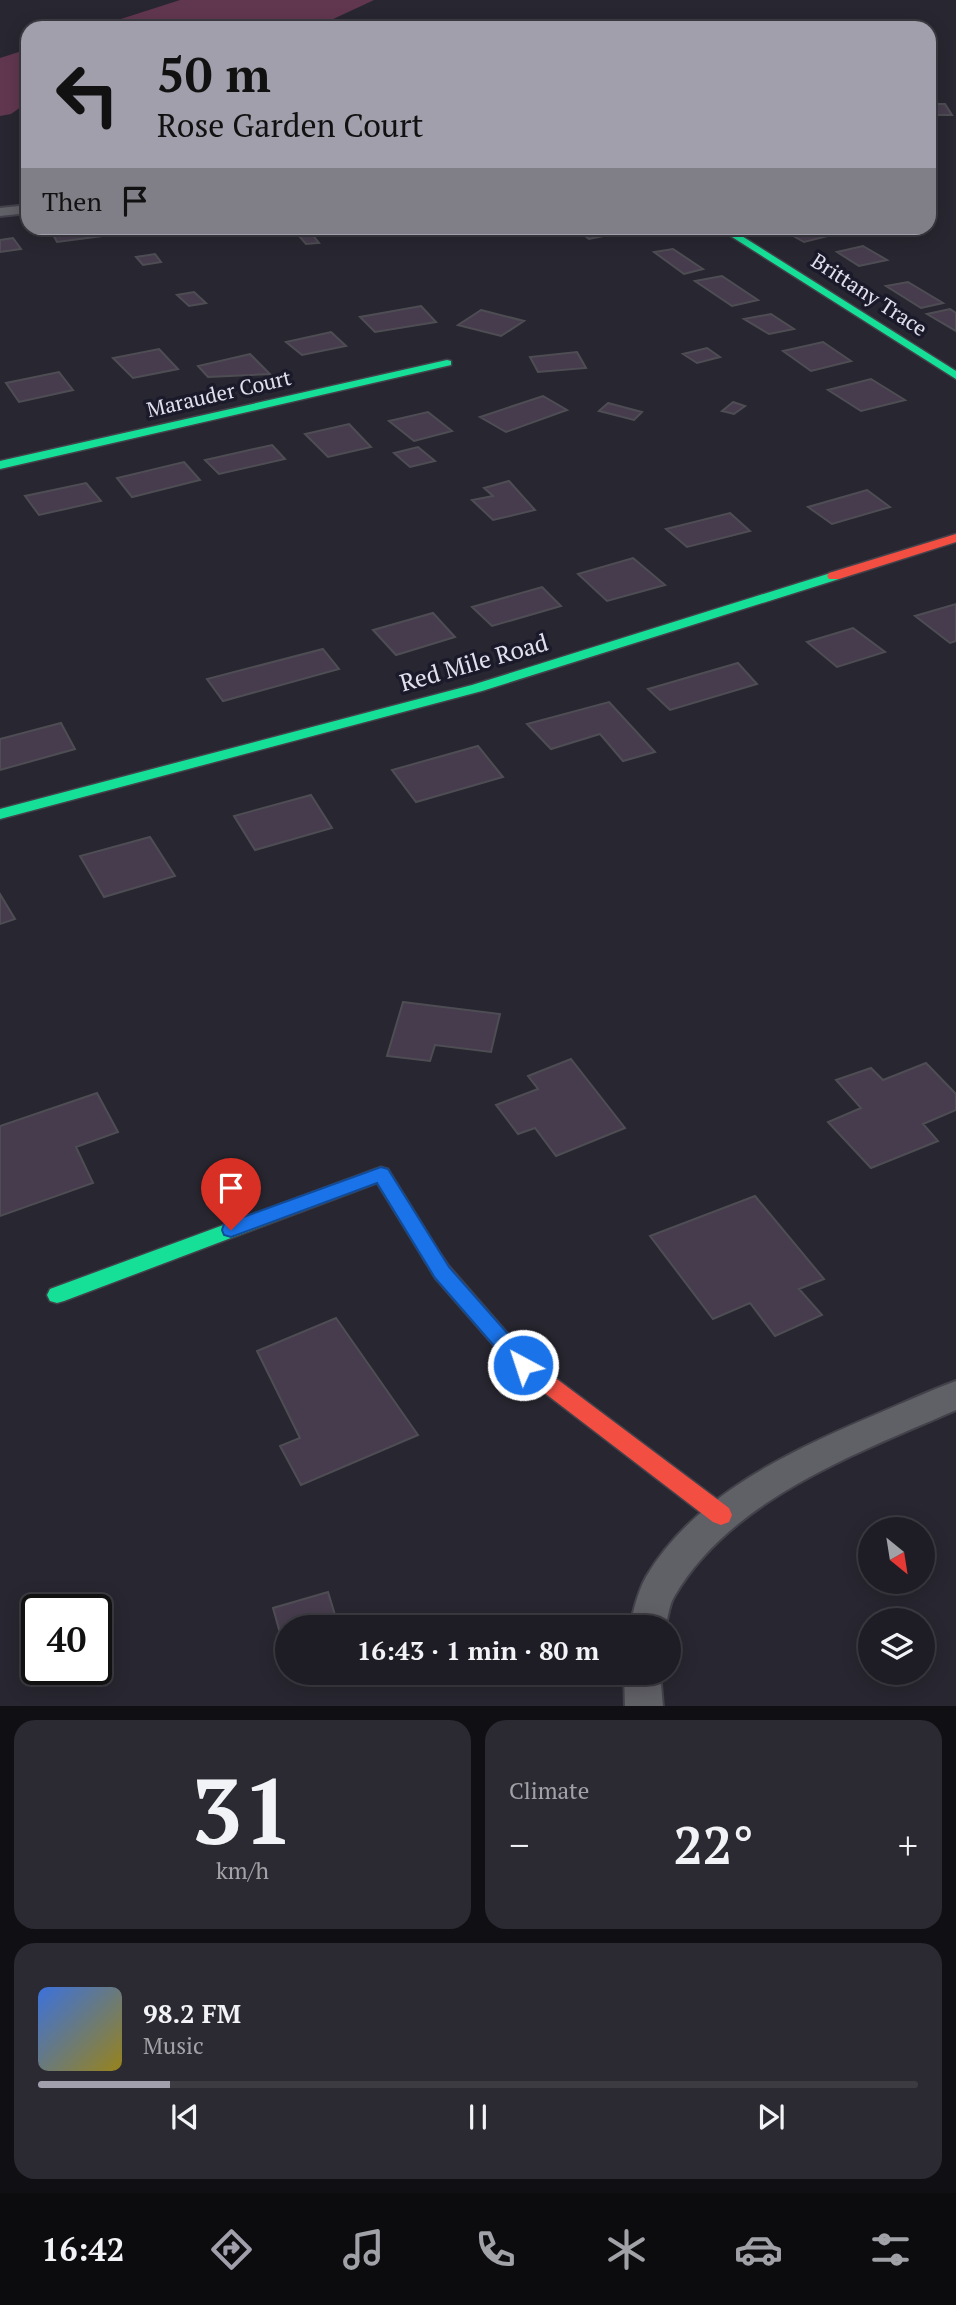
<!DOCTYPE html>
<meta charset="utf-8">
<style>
body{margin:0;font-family:"PT Serif",serif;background:#2b2a32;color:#f1f3f6;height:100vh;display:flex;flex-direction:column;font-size:26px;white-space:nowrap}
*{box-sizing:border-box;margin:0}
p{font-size:23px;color:#a1a2a7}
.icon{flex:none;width:38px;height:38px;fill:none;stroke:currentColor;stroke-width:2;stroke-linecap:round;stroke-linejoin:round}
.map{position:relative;height:1706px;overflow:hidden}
.side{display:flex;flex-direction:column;gap:14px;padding:14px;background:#101014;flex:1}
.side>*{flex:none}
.guide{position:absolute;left:21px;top:21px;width:915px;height:214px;border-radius:21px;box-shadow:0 4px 18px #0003,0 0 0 2px #3c3b42;background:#a09fab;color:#111;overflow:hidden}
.needle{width:46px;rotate:150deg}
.buttons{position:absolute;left:858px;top:1517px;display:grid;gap:14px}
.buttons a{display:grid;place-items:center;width:77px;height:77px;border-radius:50%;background:#1e1d25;box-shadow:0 4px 18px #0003,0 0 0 2px #3c3b42;font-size:35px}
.speed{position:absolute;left:21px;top:1594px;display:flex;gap:14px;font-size:35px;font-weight:700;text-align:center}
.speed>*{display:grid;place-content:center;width:91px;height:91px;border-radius:50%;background:#1e1d25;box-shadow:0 4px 18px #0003,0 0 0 2px #3c3b42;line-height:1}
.speed .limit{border:4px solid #111;border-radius:10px;background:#fff;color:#111}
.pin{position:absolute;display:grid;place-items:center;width:60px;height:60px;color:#fff;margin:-72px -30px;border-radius:50% 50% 50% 0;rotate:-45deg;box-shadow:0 0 7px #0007}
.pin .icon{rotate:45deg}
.me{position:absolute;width:77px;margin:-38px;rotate:320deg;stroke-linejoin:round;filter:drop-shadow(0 0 5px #0008)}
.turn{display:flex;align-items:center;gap:24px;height:147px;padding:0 21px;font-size:32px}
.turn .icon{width:91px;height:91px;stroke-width:2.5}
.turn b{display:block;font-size:49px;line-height:60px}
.then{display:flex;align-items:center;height:66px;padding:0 21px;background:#0003;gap:14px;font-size:26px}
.big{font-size:52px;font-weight:700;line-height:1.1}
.side .widget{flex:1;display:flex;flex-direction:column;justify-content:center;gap:10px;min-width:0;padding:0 24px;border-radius:21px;background:#2b2a32}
.side .dial{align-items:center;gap:0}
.dial b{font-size:91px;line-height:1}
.song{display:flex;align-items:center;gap:21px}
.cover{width:84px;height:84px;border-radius:10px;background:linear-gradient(135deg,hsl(220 70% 55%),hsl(50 70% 35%))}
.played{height:7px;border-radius:4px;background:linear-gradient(90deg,#a09fab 15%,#3c3b42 15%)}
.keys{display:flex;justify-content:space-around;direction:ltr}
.heat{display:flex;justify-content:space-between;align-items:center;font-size:38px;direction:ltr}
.side .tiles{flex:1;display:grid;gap:14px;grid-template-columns:1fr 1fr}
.widget:last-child{grid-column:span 2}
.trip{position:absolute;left:275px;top:1615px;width:406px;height:70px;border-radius:35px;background:#1e1d25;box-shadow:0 4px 18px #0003,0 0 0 2px #3c3b42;font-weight:700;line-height:70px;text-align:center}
.dock{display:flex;height:112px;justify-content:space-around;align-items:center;background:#0c0c0f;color:#a1a2a7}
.dock .icon{width:49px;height:49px}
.dock .current{color:#a09fab}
.dock b{font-size:32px;color:#f1f3f6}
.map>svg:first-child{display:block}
</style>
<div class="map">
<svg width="956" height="1707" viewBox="0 0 956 1707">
<rect width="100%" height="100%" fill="#282731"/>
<path fill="#61374f" d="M 180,0 L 374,0 L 314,28 L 93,28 Z
M 28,49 L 28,102 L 11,114 L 0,116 L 0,58 Z"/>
<path fill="#463c4d" stroke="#4f4d54" stroke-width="2" d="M 929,104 L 945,104 L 952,115 L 929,115 Z
M 81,228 L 107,228 L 111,235 L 57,242 L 51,231 Z
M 142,228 L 186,228 L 145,233 Z
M 589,228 L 643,228 L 589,239 L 577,230 Z
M 779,228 L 813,228 L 828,236 L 804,242 Z
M 312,234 L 319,243 L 306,244 L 299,236 Z
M 13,238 L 21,249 L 0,252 L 0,240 Z
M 863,246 L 887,260 L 859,266 L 837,252 Z
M 673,249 L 703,269 L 684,274 L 654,252 Z
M 155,254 L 161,262 L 143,265 L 136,257 Z
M 722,276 L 758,300 L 732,306 L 695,281 Z
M 908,282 L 943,303 L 921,308 L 886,286 Z
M 194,292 L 206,303 L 189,306 L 177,295 Z
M 421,306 L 436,322 L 375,332 L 360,317 Z
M 950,309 L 956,313 L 956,331 L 927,314 Z
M 481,310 L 524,321 L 501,336 L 458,325 Z
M 771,314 L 794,329 L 769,334 L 744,319 Z
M 331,332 L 346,346 L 302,355 L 286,342 Z
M 823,342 L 851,361 L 811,371 L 783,351 Z
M 707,348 L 720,357 L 697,363 L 683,354 Z
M 159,349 L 178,369 L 133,378 L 113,358 Z
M 577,352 L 586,368 L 538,372 L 530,357 Z
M 250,354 L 270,374 L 208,377 L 198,366 Z
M 59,372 L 73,390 L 19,402 L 6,383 Z
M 871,379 L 905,400 L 861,411 L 828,390 Z
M 543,396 L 567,410 L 506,432 L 480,417 Z
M 733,402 L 745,406 L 734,414 L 722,411 Z
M 608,403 L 642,412 L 634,420 L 599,411 Z
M 428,412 L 452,431 L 414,441 L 389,421 Z
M 349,424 L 371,447 L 328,457 L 305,434 Z
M 272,445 L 285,459 L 219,474 L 205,460 Z
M 418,447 L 435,461 L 410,467 L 394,453 Z
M 184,462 L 200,480 L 132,497 L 117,478 Z
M 509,481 L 535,510 L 493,520 L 472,500 L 493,496 L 484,488 Z
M 86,483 L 101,501 L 39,515 L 25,496 Z
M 867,490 L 890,507 L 832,524 L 808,507 Z
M 730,513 L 750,531 L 687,547 L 666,529 Z
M 633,558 L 665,585 L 607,601 L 578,574 Z
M 542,587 L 561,606 L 492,626 L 472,607 Z
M 956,604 L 956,641 L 950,643 L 915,616 Z
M 433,613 L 455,637 L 396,655 L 373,630 Z
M 853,628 L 885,652 L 837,667 L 807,642 Z
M 323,649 L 339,669 L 223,701 L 207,679 Z
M 738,663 L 757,684 L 670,710 L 648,689 Z
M 609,702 L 655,752 L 623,761 L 600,734 L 551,749 L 527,724 Z
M 61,723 L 75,749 L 0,770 L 0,739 Z
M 478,746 L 503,777 L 416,802 L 392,770 Z
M 311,795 L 332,828 L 255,850 L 234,816 Z
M 150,837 L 175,876 L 104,897 L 80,856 Z
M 0,894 L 15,919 L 0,924 Z
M 403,1002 L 500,1014 L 491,1052 L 435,1045 L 430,1061 L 387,1056 Z
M 571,1059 L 625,1128 L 556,1156 L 535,1128 L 518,1134 L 496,1105 L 538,1089 L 528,1076 Z
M 926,1063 L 956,1094 L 956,1110 L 923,1124 L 938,1141 L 871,1168 L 828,1122 L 861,1108 L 836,1080 L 871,1068 L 883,1080 Z
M 97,1093 L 118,1132 L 76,1147 L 93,1183 L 0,1216 L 0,1126 Z
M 755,1196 L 824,1279 L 799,1289 L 822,1315 L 775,1336 L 750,1303 L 713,1319 L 650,1236 Z
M 336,1318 L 418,1435 L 301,1485 L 280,1446 L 300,1438 L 257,1351 Z
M 328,1592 L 339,1628 L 287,1628 L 287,1658 L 273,1608 Z"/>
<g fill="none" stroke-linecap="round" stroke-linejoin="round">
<defs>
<path id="street" d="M 28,205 L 28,213 L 0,216 L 0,208 Z
M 956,1381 L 956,1410 C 858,1453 730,1499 674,1597 C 669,1605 668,1618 665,1628 L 629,1628 C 634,1610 637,1593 646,1577 C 695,1494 793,1450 877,1414 C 903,1403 929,1391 956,1381 Z
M 624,1673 L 660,1673 L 663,1707 L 625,1707 Z"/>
<path id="fast" d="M 718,228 L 729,228 L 956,371 L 956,379 Z
M 447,360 L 451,361 L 451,365 L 0,469 L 0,461 Z
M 834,572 L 839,573 L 839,579 L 482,691 L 0,819 L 0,809 L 472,685 Z
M 381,1167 L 388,1169 L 440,1253 L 443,1258 L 440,1263 L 433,1266 L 426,1263 L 377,1183 L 64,1301 L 57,1303 L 50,1301 L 47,1295 L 50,1289 Z"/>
<path id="jam" d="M 956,534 L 956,542 L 839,579 L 829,579 L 827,576 L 829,573 Z
M 433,1250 L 440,1253 L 449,1266 L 530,1359 L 729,1508 L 732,1515 L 729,1522 L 721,1525 L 713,1522 L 516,1371 L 435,1278 L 423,1258 L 426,1253 Z"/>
</defs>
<use href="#street" stroke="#43424b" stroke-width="4"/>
<use href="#fast" stroke="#43424b" stroke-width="3"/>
<use href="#jam" stroke="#43424b" stroke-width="3"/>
<use href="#street" fill="#606067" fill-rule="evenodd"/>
<use href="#fast" fill="#16e098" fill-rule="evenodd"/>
<use href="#jam" fill="#f24e42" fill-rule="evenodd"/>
</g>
<path fill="#1a73e8" stroke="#114b97" stroke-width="2" d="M 381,1167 L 388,1169 L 449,1267 L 530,1359 L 533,1365 L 530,1371 L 523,1374 L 516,1371 L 435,1278 L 377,1183 L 231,1237 L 224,1235 L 222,1230 L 224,1224 Z"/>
<g text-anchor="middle" stroke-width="7" stroke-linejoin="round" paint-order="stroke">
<g font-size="21" fill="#e1e0ed" stroke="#1b1a2b">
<text transform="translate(869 295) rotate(33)" y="7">Brittany Trace</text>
<text transform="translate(219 394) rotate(-13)" y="7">Marauder Court</text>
</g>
<g font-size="24" fill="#e1e0ed" stroke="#1b1a2b">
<text transform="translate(474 663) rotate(-16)" y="8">Red Mile Road</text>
</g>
</g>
</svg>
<div class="buttons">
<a><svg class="needle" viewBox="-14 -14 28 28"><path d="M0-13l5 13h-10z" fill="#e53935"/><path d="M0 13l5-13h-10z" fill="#a1a2a7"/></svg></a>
<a><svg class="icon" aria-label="layers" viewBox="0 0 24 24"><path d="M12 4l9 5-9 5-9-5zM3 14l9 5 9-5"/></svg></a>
</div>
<div class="speed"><div class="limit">40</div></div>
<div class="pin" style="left:231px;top:1230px;background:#d93025"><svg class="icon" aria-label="arrive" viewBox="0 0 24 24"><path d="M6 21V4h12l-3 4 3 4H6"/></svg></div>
<svg class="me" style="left:523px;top:1365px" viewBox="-20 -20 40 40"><circle r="17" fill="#1a73e8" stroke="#fff" stroke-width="3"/><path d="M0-11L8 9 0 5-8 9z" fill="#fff"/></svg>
<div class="trip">16:43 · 1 min · 80 m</div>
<div class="guide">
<div class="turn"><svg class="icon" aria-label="left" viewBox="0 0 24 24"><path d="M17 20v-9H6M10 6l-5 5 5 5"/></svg><div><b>50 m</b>Rose Garden Court</div></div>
<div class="then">Then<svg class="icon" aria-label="arrive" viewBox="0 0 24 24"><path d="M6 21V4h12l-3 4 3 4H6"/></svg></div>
</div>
</div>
<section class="side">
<div class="tiles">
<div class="widget dial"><b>31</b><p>km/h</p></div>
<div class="widget"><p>Climate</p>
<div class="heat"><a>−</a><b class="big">22°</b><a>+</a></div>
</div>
<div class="widget">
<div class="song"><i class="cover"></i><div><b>98.2 FM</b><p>Music</p></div></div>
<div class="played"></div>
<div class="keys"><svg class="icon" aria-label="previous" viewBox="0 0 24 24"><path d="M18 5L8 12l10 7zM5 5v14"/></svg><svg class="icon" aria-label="pause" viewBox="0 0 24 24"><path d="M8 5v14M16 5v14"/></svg><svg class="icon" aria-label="next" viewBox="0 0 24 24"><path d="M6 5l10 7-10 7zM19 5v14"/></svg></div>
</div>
</div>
</section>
<nav class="dock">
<b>16:42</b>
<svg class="icon current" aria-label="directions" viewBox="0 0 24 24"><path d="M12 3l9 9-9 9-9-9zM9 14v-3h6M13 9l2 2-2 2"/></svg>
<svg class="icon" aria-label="music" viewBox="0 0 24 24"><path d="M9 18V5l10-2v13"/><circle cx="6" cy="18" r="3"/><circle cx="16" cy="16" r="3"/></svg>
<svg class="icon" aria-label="phone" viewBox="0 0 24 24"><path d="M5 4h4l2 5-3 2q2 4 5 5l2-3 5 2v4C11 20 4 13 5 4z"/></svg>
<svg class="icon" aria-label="climate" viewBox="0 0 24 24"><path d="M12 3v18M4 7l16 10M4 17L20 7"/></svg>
<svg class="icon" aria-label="car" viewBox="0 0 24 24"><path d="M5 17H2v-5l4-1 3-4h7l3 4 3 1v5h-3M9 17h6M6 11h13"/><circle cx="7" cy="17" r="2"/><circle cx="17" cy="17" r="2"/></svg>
<svg class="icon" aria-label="filters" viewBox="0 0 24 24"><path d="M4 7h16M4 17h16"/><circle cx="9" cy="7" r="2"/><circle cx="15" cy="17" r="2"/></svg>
</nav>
